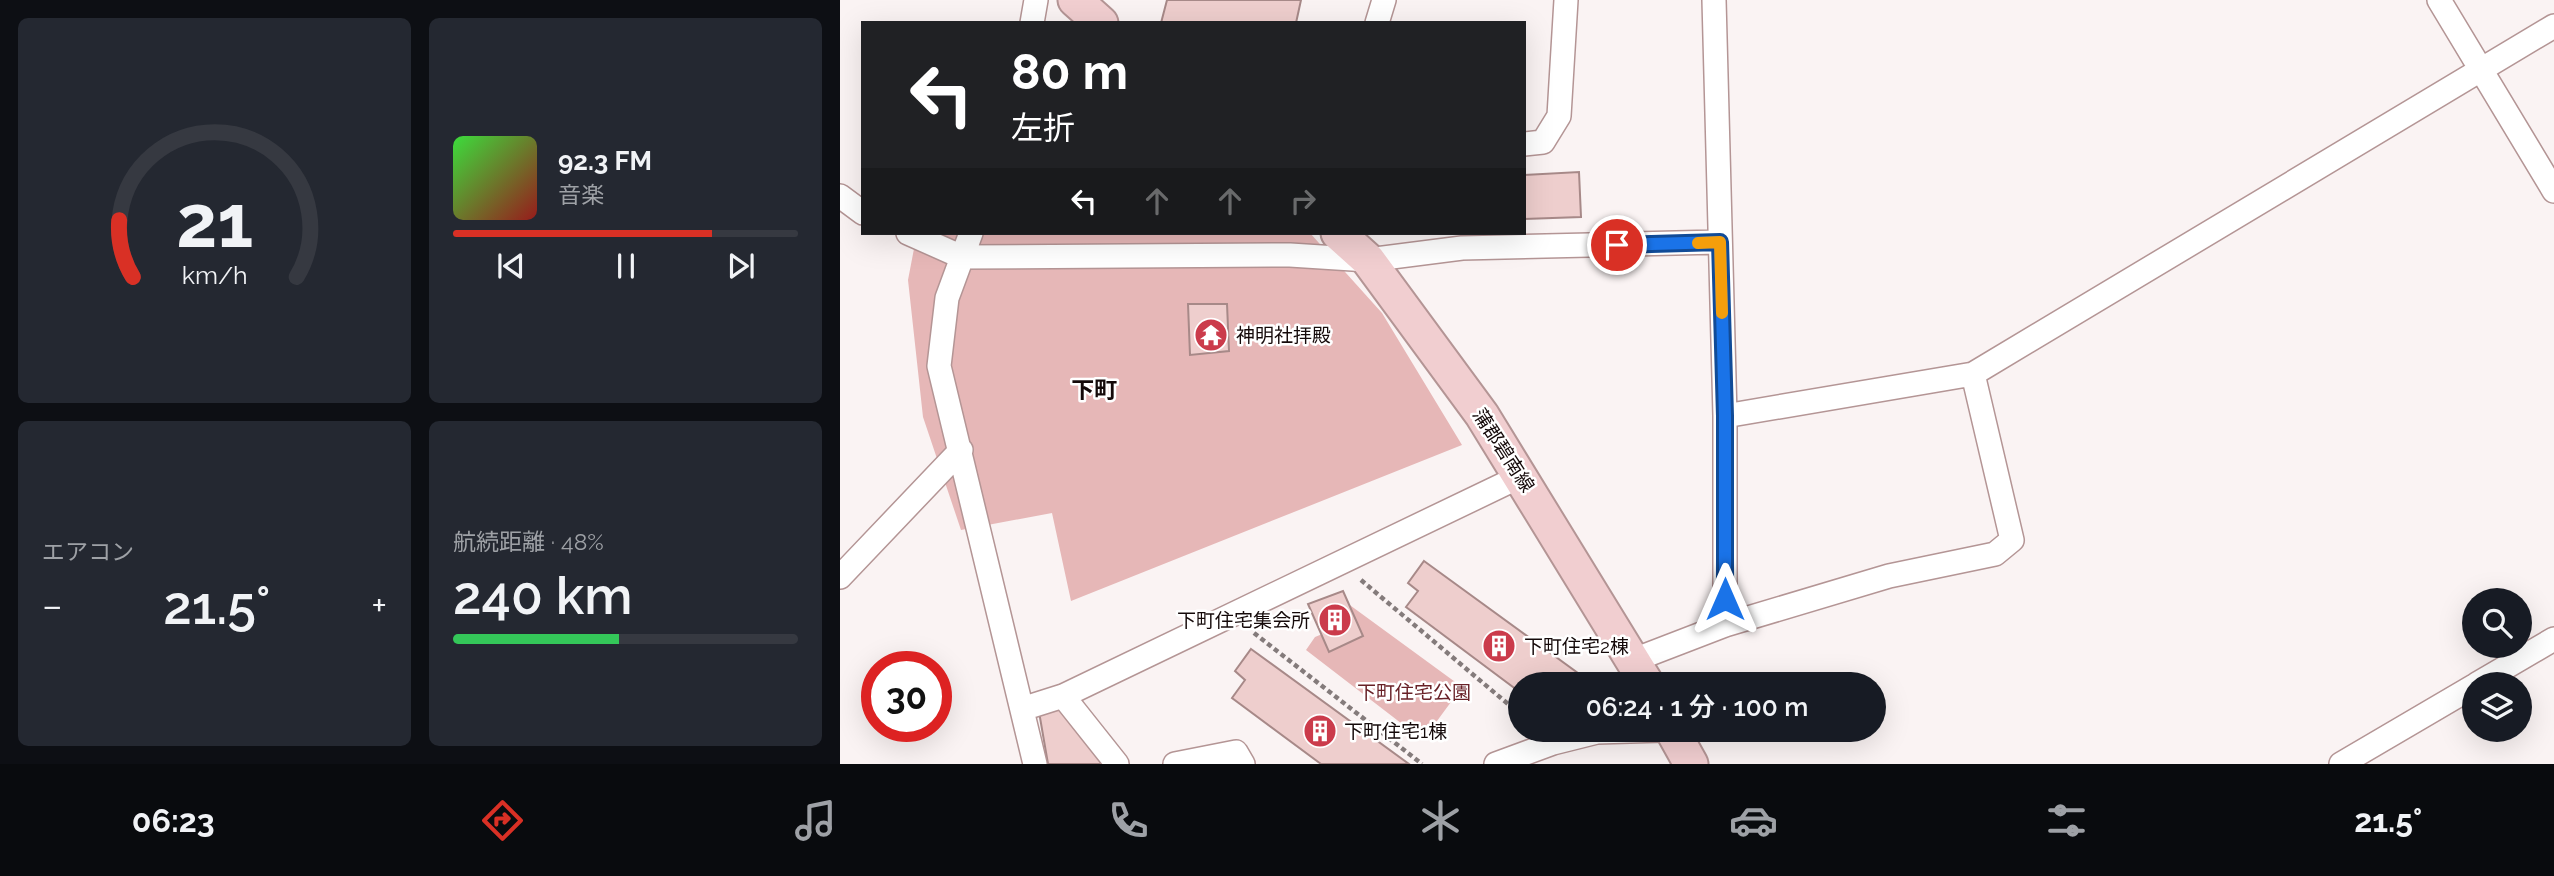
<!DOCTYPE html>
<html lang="ja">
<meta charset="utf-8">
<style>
body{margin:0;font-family:Raleway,"Noto Sans JP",sans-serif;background:#242831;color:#f1f3f6;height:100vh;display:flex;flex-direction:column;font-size:26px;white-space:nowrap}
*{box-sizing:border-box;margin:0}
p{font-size:23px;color:#9ea1a6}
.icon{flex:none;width:38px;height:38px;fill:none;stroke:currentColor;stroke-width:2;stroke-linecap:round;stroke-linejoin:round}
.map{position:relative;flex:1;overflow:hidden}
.side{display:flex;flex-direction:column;gap:18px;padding:18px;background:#0d0f14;width:840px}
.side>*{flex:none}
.hud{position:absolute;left:21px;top:21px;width:665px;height:214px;border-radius:0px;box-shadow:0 7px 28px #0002;background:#202124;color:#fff;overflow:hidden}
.fabs{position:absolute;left:1622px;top:588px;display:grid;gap:14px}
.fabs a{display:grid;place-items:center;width:70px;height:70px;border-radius:50%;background:#171b24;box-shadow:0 7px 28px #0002;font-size:35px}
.speed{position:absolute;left:21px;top:651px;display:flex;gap:14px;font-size:35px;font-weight:700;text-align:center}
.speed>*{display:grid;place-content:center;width:91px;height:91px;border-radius:50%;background:#171b24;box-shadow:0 7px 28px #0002;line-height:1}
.speed .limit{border:10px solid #d22;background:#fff;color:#111}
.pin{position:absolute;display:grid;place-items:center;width:60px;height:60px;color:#fff;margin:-30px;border:4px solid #fff;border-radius:50%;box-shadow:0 2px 7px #0007}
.me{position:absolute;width:77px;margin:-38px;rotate:0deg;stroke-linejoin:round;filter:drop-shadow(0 0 5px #0008)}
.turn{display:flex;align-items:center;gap:24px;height:147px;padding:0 35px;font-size:32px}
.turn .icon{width:91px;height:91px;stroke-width:2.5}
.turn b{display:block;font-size:49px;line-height:60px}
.lanes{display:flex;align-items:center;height:66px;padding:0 35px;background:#0003;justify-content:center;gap:35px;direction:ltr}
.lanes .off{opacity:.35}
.big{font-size:52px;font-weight:600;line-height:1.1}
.side .widget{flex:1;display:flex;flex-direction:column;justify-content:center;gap:10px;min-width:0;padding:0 24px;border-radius:10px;background:#242831}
.side .dial{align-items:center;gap:0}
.dial svg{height:182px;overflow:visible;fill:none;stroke:#363941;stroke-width:7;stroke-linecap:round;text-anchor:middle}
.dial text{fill:#f1f3f6;stroke:none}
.song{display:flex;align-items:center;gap:21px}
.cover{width:84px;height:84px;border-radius:10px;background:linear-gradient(135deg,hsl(120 70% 55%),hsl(0 70% 35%))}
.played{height:7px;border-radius:4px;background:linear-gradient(90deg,#d93025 75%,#363941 75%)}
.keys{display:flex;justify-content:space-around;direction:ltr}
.heat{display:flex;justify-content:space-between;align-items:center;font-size:38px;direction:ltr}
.charge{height:10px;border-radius:5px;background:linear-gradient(90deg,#34c759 48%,#363941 0)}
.side .tiles{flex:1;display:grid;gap:18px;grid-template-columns:repeat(2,1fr)}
.trip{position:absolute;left:668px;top:672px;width:378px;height:70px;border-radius:35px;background:#171b24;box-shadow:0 7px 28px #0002;font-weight:600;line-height:70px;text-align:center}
.menu{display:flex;height:112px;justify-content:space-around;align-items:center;background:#090b0e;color:#9ea1a6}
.menu .icon{width:49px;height:49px}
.menu .on{color:#d93025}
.menu b{font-size:32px;color:#f1f3f6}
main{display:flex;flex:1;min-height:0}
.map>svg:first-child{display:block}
</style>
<main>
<section class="side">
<div class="tiles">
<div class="widget dial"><svg viewBox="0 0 100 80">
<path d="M14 69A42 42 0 1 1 86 69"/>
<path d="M14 69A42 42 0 0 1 8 44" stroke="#d93025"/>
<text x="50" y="56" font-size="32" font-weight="700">21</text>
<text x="50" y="72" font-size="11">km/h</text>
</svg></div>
<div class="widget">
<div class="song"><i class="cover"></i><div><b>92.3 FM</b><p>音楽</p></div></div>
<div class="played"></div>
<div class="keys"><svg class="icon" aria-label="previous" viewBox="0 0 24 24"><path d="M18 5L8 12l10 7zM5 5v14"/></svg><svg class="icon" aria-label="pause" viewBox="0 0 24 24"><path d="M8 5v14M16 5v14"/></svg><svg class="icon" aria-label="next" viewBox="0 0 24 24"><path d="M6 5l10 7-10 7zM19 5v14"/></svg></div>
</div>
<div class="widget"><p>エアコン</p>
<div class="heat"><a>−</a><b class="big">21.5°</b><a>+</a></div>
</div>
<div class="widget"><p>航続距離 · 48%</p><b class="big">240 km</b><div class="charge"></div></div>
</div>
</section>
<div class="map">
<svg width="1714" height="764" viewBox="0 0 1714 764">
<rect width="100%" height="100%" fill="#faf3f3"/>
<path fill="#e6b7b7" d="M 77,233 L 470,233 L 542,313 L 622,445 L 231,601 L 212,513 L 121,530 L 83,417 L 68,280 Z
M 507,603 L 622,687 L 583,740 L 466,650 L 475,637 L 509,623 Z"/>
<path fill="#eececd" stroke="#a78988" stroke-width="2" d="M 327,0 L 461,0 L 456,23 L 321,23 Z
M 739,172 L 741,217 L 684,219 L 684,175 Z
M 348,304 L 387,304 L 389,351 L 350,355 Z
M 584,561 L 753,684 L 681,684 L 681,693 L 566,607 L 578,591 L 568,583 Z
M 503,591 L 523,636 L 489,652 L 468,604 Z
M 411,649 L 569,764 L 481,764 L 392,698 L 405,680 L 395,671 Z
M 216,703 L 271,764 L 208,764 L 198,706 Z"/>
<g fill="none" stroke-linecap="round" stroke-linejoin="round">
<defs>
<path id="street" d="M 874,0 L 885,416 L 885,625
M 1599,0 L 1714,191
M 192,23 L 196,0
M 537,23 L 544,0
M 684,144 L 703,142 L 719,116 L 726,0
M 0,196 L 23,213
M 68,233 L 122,257 L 450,255 L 528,260 L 622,248 L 879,242
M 131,233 L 107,298 L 99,366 L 195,764
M 885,416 L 1133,374 L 1714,26
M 0,577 L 121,450
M 794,660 L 885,625 L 1049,576 L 1155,554 L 1172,540 L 1133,374
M 1637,684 L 1714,639
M 223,696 L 277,764
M 182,709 L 223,696 L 681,476
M 335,764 L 396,752 L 403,764
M 656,764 L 713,743 L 757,732 L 823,730
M 1501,764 L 1634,686"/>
<path id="secondary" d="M 235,0 L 261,23
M 498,233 L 528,260 L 642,415 L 807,684
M 832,730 L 851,764"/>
</defs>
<use href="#street" stroke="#b49595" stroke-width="26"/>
<use href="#secondary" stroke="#b49595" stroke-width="37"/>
<path stroke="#847b7b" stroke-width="4.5" stroke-dasharray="5 3.5" stroke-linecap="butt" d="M 521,580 L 681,715
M 414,633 L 582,764"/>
<use href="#street" stroke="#fff" stroke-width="23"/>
<use href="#secondary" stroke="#f1ced0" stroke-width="33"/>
</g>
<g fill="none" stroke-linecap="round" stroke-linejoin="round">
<defs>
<path id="route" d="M 777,245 L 880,242 L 885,416 L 885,599"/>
</defs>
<use href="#route" stroke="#114b97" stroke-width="18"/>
<use href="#route" stroke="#1a73e8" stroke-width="12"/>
<path stroke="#f59e0b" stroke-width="12" d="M 858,243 L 880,242 L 882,313"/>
</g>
<defs>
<symbol id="temple-disc" viewBox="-11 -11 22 22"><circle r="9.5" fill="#cb3b4b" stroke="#fff"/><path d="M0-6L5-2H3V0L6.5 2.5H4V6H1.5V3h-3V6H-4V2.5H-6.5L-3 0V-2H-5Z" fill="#fff"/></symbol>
<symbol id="building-disc" viewBox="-11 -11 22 22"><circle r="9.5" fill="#cb3b4b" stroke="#fff"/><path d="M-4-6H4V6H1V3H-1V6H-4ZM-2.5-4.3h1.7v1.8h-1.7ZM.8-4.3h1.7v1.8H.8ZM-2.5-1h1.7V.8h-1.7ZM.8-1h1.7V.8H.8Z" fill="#fff"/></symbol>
</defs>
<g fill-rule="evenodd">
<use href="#temple-disc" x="352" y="316" width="38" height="38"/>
<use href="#building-disc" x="476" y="601" width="38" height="38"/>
<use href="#building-disc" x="640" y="627" width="38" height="38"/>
<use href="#building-disc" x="461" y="712" width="38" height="38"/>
</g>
<g text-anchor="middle" stroke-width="5" stroke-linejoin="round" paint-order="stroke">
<g font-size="19" fill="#140909" stroke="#fff" text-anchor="start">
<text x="396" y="342">神明社拝殿</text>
<text x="470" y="627" text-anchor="end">下町住宅集会所</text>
<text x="684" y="653">下町住宅2棟</text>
<text x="504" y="738">下町住宅1棟</text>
</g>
<g font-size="19" fill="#140909" stroke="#fff">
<text transform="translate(664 450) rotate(57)" y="7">蒲郡碧南線</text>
</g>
<g font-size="19" fill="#682127" stroke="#fff">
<text x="574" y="699">下町住宅公園</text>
</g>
<g font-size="23" font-weight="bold" fill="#140909" stroke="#fff">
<text x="254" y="398">下町</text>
</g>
</g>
</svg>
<div class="fabs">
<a><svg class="icon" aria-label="search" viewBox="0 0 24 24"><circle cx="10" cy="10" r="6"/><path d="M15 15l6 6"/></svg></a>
<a><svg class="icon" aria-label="layers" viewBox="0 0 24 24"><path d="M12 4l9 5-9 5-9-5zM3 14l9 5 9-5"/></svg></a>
</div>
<div class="speed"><div class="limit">30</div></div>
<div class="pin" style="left:777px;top:245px;background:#d93025"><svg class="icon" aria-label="arrive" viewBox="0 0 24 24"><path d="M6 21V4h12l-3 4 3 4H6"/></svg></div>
<svg class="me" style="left:885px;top:599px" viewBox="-20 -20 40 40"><path d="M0-17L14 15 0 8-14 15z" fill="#1a73e8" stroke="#fff" stroke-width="4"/></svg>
<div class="trip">06:24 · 1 分 · 100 m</div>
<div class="hud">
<div class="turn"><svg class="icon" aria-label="left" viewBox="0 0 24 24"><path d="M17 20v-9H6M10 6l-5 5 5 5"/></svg><div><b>80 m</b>左折</div></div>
<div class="lanes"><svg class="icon" aria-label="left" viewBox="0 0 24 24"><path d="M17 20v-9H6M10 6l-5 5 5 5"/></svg><svg class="icon off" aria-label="ahead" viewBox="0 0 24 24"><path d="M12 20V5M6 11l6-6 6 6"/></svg><svg class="icon off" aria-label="ahead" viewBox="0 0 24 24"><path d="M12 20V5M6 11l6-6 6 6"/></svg><svg class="icon off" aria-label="right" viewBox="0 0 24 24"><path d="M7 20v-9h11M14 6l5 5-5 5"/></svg></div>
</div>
</div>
</main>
<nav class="menu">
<b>06:23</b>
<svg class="icon on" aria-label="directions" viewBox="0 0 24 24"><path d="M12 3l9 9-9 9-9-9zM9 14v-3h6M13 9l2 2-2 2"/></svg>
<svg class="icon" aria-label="music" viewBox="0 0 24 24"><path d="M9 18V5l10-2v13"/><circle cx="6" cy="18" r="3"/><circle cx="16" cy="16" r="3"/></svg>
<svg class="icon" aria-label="phone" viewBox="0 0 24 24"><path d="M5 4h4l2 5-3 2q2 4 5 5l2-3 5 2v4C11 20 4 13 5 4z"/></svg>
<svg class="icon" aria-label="climate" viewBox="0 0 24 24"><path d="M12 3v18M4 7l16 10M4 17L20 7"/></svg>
<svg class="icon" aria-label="car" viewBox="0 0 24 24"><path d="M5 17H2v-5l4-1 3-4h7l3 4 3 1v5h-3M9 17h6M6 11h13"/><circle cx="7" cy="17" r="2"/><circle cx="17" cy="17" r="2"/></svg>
<svg class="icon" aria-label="filters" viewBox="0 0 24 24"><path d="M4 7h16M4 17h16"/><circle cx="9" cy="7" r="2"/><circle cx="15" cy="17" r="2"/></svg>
<b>21.5°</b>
</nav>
